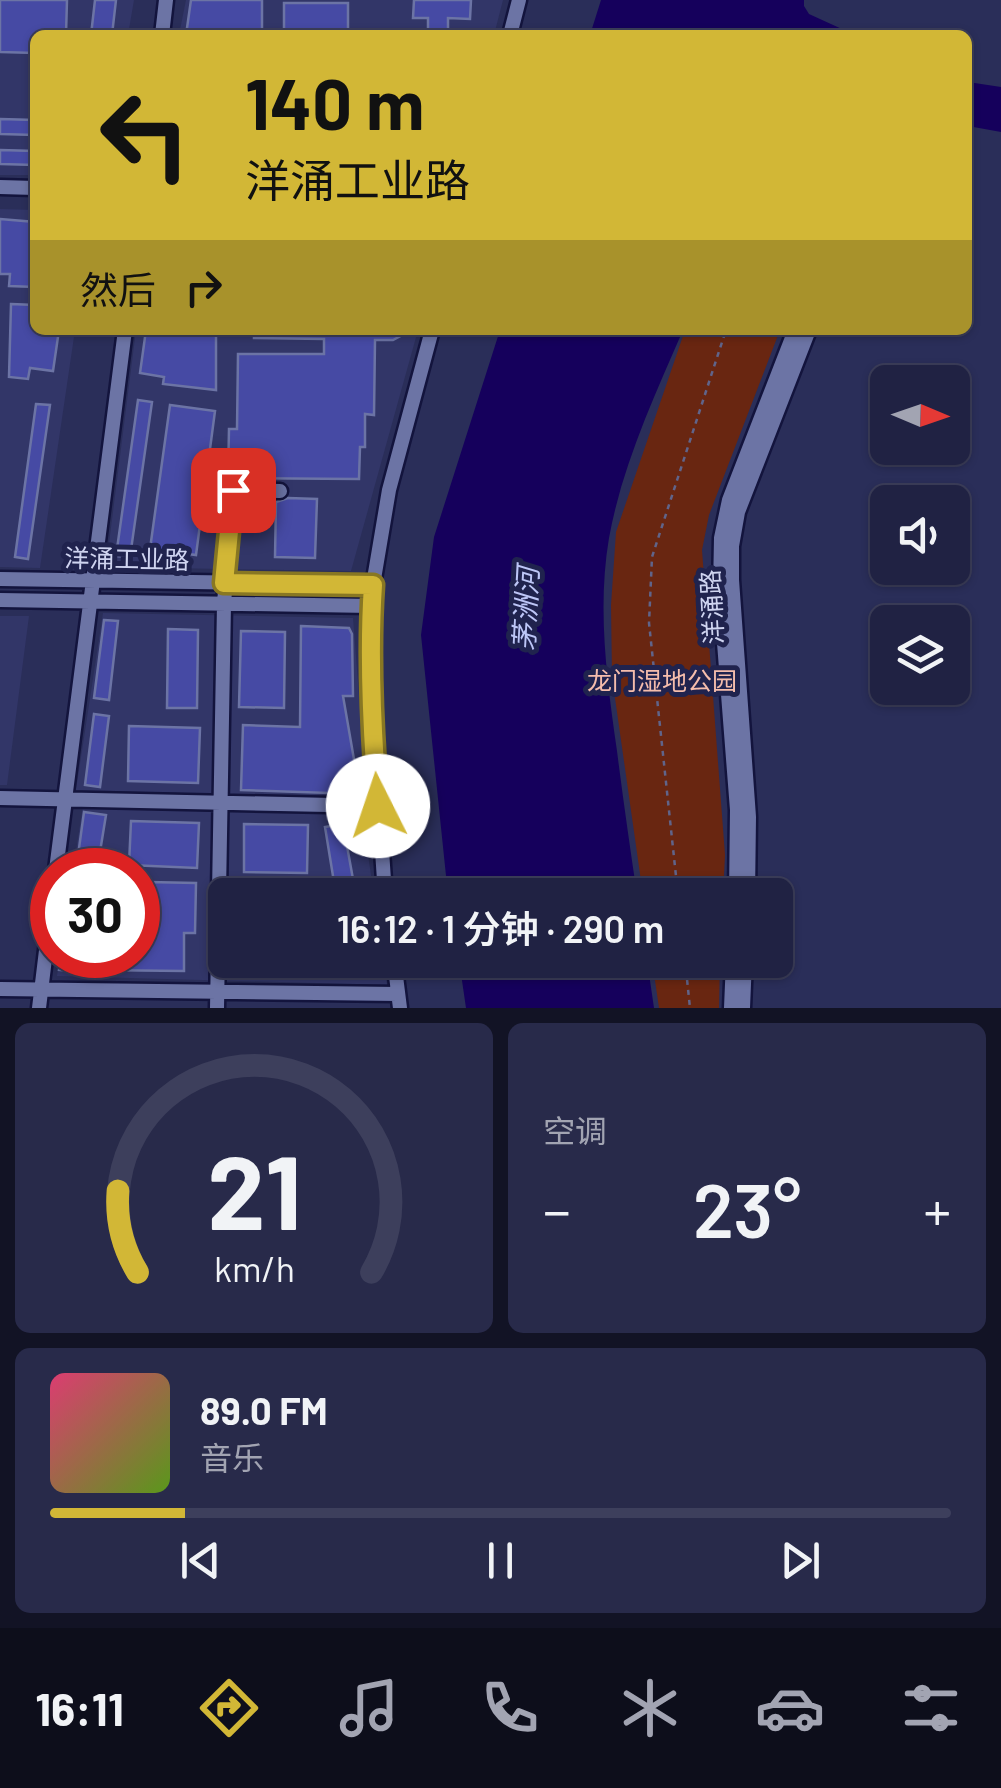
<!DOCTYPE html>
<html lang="zh">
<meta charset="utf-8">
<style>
body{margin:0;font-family:Barlow,"Noto Sans SC",sans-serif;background:#282a4a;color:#f1f3f6;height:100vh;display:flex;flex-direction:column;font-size:38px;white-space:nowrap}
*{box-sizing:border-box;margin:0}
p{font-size:32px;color:#a2a4b2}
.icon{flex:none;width:55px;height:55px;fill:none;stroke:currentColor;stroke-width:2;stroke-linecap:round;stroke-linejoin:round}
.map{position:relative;height:1008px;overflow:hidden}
.side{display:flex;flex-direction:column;gap:15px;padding:15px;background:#121325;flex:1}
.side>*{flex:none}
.banner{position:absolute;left:30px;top:30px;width:942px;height:305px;border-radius:15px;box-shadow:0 2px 8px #0004,0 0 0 2px #3d3f5c;background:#d2b736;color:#111;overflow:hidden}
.needle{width:65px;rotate:92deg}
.controls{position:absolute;left:870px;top:365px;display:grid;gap:20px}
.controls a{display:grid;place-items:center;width:100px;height:100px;border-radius:15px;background:#202243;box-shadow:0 2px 8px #0004,0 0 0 2px #3d3f5c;font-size:50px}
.speed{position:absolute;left:30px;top:848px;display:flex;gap:20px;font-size:50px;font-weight:700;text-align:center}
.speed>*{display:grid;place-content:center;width:130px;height:130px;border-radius:50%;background:#202243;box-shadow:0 2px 8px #0004,0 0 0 2px #3d3f5c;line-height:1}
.speed .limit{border:15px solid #d22;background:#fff;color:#111}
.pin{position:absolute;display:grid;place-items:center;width:85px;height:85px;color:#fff;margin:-42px;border-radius:20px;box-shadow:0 5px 15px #0006}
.me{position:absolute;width:110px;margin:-55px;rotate:356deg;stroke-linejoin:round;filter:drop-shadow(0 0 8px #0008)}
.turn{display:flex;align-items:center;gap:35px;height:210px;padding:0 50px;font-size:45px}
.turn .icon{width:130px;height:130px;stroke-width:2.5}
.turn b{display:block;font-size:70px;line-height:85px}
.then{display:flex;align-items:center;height:95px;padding:0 50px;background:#0003;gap:20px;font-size:38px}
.big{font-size:75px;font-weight:600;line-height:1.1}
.side .widget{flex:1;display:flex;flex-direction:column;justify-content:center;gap:15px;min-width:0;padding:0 35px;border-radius:15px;background:#282a4a}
.side .dial{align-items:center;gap:0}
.dial svg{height:260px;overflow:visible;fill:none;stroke:#3d3f5c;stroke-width:7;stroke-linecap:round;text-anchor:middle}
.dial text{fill:#f1f3f6;stroke:none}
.song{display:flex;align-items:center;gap:30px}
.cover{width:120px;height:120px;border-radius:15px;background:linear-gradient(135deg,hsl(340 70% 55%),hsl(90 70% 35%))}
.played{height:10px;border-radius:5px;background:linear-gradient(90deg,#d2b736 15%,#3d3f5c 15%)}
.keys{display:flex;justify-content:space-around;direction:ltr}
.heat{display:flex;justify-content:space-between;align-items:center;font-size:55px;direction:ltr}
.side .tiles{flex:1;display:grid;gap:15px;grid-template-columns:1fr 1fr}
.widget:last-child{grid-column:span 2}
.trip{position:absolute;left:208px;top:878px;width:585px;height:100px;border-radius:15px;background:#202243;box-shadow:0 2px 8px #0004,0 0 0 2px #3d3f5c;font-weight:600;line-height:100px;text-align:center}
.dock{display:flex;height:160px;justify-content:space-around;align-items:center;background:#0d0e1b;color:#a2a4b2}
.dock .icon{width:70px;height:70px}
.dock .active{color:#d2b736}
.dock b{font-size:45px;color:#f1f3f6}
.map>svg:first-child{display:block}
</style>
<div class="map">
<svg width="1001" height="1008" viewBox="0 0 1001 1008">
<rect width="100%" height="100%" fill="#2a2e59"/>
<path fill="#323668" d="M 0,0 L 134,0 L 128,35 L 35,35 L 35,175 L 0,175 Z
M 186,0 L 503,0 L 494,35 L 179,35 Z
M 0,209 L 35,210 L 35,330 L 75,330 L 40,568 L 0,567 Z
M 136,330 L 418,330 L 351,571 L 106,567 Z
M 103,613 L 353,618 L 367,798 L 76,790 Z
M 0,616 L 29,616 L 7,785 L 0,785 Z
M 83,806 L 362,815 L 374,895 L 225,895 L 225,960 L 384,960 L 387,985 L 57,976 L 60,955 L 138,955 L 138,870 L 73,870 Z"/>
<path fill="#692611" d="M 685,330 L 780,330 L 709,515 L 702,550 L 725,855 L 723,895 L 643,895 L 612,677 L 611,605 L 616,532 Z
M 652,960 L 720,960 L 719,1008 L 659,1008 Z"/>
<path fill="#15005c" d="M 601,0 L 804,0 L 804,6 L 809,14 L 855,35 L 590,35 Z
M 968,82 L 1001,87 L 1001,132 L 968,126 Z
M 500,330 L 683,330 C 654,397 622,466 609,538 C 597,609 607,681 617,751 C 623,799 630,847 637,895 L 448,895 L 421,635 L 434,537 Z
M 459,960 L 647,960 L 654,1008 L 466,1008 Z"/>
<path fill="#464aa4" stroke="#6c74a5" stroke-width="2.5" d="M 0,0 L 67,0 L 66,35 L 35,35 L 35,53 L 0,52 Z
M 95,0 L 116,0 L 112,35 L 91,35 Z
M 191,0 L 262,0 L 262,30 L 253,30 L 251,34 L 200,32 L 200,35 L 186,35 Z
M 414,0 L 471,0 L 470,19 L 448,18 L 448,35 L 428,35 L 428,18 L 413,18 Z
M 284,3 L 348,3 L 348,31 L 284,31 Z
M 0,119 L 35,120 L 35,135 L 0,134 Z
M 0,150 L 35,151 L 35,165 L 0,164 Z
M 0,219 L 35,222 L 35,287 L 9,286 L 10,274 L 0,274 Z
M 11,304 L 35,305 L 35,330 L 59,330 L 53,371 L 30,368 L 28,379 L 9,377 Z
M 146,330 L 216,330 L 216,390 L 163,384 L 164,377 L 140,373 Z
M 254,330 L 412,330 L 393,340 L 375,340 L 374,415 L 365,414 L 365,447 L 360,447 L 359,479 L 228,478 L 229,429 L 237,429 L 238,354 L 324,354 L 324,339 L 254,338 Z
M 138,400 L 152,402 L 130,557 L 116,556 Z
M 36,404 L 50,405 L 28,559 L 15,557 Z
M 170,405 L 215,411 L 196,555 L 150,549 Z
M 288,498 L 317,499 L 315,558 L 275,557 L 276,502 Z
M 104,620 L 118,621 L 109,700 L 94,698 Z
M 301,626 L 349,628 L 352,634 L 353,696 L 343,696 L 360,794 L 241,790 L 243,725 L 300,727 Z
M 168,629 L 198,630 L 197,708 L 167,708 Z
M 241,631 L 285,632 L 284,708 L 239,707 Z
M 94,714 L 109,716 L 100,787 L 85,785 Z
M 129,726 L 200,728 L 198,783 L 128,781 Z
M 84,812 L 106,815 L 99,858 L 95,858 L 94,870 L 76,870 Z
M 131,821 L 199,823 L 197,868 L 129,865 Z
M 244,824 L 308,825 L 307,873 L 244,872 Z
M 343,824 L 353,879 L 334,882 L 325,827 Z
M 148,882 L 196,883 L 195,933 L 184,933 L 184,971 L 96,970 L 96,955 L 138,955 L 138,940 L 147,940 Z
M 61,955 L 82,955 L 80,972 L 59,970 Z
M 274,960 L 321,960 L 321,969 L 274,967 Z"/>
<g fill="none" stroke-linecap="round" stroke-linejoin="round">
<defs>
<path id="minor" d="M 162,35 L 166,0
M 510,35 L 519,0
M 0,187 L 35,188
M 0,579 L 373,585
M 0,600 L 371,606
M 0,798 L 378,806
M 56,870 L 125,330
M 385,895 L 372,702 L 371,631 L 373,585 L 389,490 L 432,330
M 736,895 L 737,810 L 720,591 L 721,538 L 729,500 L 795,330
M 748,895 L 749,817 L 732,580 L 732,546 L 738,512 L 809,330
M 394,960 L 400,1008
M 0,989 L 398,994
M 39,1008 L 52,901
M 217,1008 L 224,604 L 233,490 L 280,491
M 731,1008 L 733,960
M 743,1008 L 745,960"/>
</defs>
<use href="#minor" stroke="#13143d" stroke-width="19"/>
<path stroke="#60648a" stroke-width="2.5" stroke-dasharray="5 5" stroke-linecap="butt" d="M 678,895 L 649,623 L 652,557 L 726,330
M 685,960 L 690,1008"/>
<use href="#minor" stroke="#6c74a5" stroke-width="14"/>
</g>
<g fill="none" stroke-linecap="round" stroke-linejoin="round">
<defs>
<path id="route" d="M 233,490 L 224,583 L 373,585 C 368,658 372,733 378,806"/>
</defs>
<use href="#route" stroke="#887723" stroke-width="25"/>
<use href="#route" stroke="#d2b736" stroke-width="18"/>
</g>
<g text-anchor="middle" stroke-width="10" stroke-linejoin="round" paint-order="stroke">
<g font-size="25" fill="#cfd4f0" stroke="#20234e">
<text transform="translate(127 559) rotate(1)" y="9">洋涌工业路</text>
<text transform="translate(712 607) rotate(-93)" y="9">洋涌路</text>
</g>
<g font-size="25" fill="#f5bdac" stroke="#20234e">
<text x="662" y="690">龙门湿地公园</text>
</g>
<g font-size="28" font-style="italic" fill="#bdc6f7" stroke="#20234e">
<text transform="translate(526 609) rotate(-87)" y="10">茅洲河</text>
</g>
</g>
</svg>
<div class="controls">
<a><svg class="needle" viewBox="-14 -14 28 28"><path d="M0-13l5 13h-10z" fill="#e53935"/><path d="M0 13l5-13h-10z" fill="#a2a4b2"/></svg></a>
<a><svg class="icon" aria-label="sound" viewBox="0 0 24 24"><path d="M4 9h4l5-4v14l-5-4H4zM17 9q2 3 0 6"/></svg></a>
<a><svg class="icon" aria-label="layers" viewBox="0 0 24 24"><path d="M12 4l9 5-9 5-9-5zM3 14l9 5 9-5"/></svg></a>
</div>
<div class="speed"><div class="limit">30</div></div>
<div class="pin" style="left:233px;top:490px;background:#d93025"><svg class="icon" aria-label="arrive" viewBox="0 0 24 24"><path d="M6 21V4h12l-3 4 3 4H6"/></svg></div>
<svg class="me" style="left:378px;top:806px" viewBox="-20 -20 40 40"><circle r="19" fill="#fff"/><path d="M0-13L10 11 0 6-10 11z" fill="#d2b736"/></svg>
<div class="trip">16:12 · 1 分钟 · 290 m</div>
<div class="banner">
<div class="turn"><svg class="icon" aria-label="left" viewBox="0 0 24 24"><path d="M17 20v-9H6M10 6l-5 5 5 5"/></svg><div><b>140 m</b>洋涌工业路</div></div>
<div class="then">然后<svg class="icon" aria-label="right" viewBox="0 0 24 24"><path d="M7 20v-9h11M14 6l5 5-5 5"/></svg></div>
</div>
</div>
<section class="side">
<div class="tiles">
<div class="widget dial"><svg viewBox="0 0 100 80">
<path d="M14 69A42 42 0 1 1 86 69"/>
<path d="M14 69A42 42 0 0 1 8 44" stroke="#d2b736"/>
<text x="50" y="56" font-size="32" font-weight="700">21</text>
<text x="50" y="72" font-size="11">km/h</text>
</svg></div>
<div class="widget"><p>空调</p>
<div class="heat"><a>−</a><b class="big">23°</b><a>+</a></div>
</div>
<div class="widget">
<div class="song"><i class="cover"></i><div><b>89.0 FM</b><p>音乐</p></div></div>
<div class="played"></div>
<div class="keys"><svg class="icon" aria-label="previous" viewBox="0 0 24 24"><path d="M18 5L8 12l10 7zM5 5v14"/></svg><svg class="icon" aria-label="pause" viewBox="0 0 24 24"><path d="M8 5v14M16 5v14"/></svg><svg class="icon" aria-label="next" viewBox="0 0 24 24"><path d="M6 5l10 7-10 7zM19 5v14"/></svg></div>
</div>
</div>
</section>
<nav class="dock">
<b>16:11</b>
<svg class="icon active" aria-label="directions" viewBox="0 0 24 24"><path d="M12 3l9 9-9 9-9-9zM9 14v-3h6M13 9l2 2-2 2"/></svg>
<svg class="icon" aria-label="music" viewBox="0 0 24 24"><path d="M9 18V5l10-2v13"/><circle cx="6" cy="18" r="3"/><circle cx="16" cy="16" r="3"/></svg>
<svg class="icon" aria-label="phone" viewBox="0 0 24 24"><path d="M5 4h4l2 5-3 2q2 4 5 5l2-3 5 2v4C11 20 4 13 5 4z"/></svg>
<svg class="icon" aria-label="climate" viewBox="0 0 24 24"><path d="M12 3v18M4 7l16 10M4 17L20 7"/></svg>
<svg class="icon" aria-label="car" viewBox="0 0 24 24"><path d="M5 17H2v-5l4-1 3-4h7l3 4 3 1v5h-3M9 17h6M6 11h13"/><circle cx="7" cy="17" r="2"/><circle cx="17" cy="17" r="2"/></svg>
<svg class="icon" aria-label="filters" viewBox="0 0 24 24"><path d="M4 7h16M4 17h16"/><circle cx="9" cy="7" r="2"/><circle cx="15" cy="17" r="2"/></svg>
</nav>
